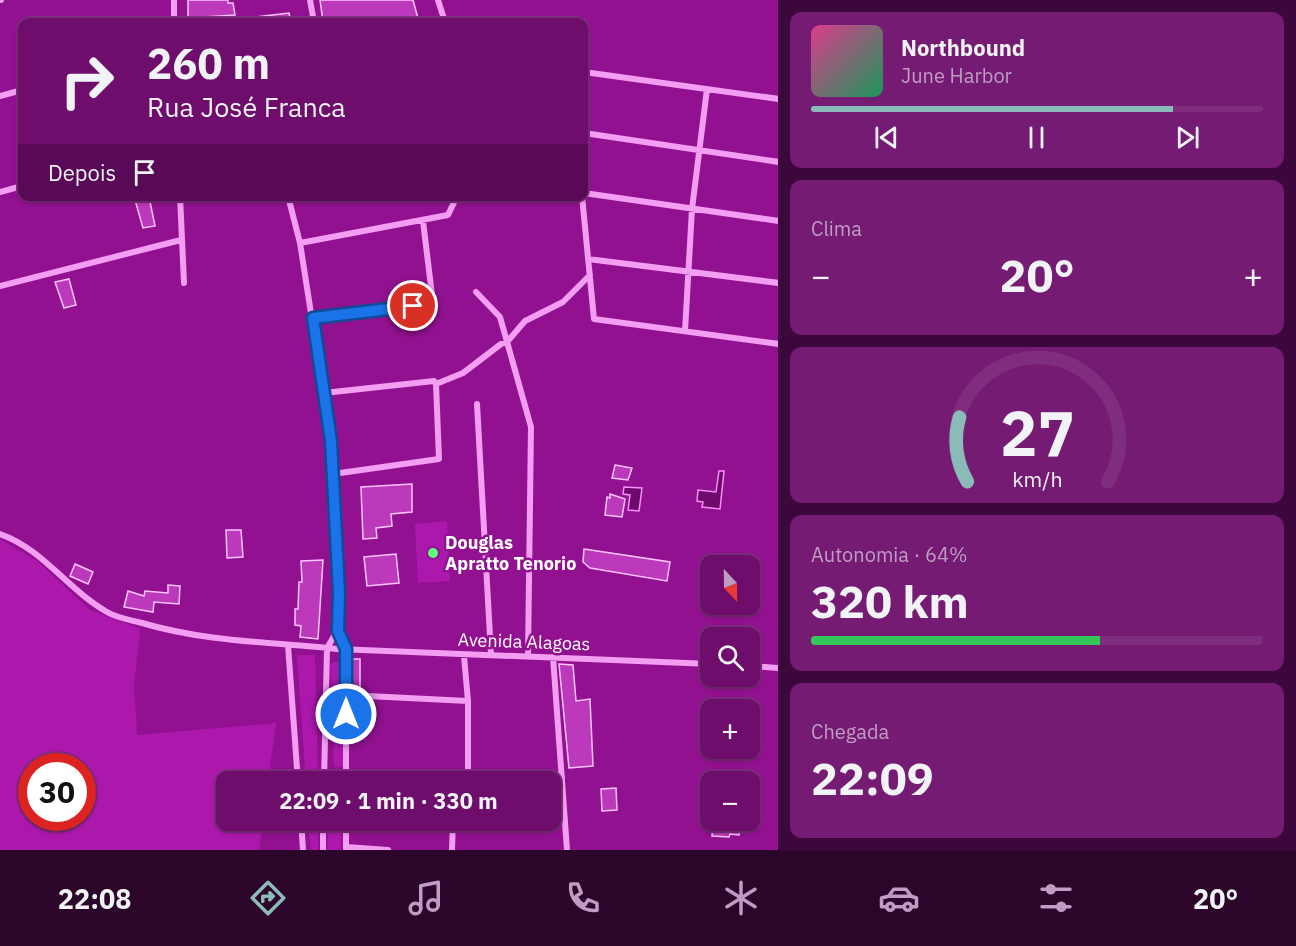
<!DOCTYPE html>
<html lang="pt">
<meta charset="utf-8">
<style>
body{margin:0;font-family:"IBM Plex Sans",sans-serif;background:#761b74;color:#f1f3f6;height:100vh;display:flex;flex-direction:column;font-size:22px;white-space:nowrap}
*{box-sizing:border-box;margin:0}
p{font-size:20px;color:#bf9cc2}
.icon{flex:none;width:33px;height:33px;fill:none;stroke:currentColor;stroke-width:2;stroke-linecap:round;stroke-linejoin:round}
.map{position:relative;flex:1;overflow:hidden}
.panel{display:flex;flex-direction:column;gap:12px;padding:12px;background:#3c073b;width:518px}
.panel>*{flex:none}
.banner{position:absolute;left:18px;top:18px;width:570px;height:183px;border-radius:12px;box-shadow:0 2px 4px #0004,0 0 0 2px #802d7f;background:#6e0d6c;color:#f1f3f6;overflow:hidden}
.needle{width:39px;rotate:158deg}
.controls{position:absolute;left:700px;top:555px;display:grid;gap:12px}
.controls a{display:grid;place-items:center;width:60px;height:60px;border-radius:12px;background:#6e0d6c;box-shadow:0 2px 4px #0004,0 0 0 2px #802d7f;font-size:30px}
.speed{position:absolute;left:18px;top:753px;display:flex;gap:12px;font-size:30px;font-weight:700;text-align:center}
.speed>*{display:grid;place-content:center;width:78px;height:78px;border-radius:50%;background:#6e0d6c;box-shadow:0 2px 4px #0004,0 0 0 2px #802d7f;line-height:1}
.speed .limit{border:9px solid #d22;background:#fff;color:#111}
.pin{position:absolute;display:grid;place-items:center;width:51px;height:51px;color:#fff;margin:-26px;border:3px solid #fff;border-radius:50%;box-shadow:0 2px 6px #0007}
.me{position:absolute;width:66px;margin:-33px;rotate:0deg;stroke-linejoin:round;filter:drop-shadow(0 0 4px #0008)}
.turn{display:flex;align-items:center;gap:21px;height:126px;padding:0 30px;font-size:27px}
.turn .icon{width:78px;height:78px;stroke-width:2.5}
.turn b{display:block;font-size:42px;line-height:51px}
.then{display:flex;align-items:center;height:57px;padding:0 30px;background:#0003;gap:12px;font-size:22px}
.big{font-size:45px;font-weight:700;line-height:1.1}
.panel .tile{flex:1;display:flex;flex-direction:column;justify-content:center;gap:9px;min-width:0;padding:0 21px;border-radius:12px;background:#761b74}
.panel .dial{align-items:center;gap:0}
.dial svg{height:156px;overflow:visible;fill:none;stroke:#802d7f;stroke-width:7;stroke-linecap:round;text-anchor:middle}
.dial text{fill:#f1f3f6;stroke:none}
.song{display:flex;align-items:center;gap:18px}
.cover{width:72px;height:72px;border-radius:9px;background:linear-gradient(135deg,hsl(330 70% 55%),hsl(150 70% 35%))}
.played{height:6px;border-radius:3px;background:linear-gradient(90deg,#8bbbb9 80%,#802d7f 80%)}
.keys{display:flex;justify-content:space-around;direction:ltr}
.heat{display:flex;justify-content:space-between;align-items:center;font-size:33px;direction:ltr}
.charge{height:9px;border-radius:4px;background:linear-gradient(90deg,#34c759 64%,#802d7f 0)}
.trip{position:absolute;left:216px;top:771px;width:345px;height:60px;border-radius:12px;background:#6e0d6c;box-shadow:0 2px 4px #0004,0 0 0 2px #802d7f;font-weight:700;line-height:60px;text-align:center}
.tab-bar{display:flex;height:96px;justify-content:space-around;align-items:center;background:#2c052b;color:#bf9cc2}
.tab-bar .icon{width:42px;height:42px}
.tab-bar .on{color:#8bbbb9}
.tab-bar b{font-size:27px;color:#f1f3f6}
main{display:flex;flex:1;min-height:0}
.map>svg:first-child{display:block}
</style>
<main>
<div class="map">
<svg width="779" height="850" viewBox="0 0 779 850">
<rect width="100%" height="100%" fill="#921190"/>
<path fill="#ad18ac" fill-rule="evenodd" d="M 447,521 L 450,581 L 418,583 L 415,524 Z
M 0,539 L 37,561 L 90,610 L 140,629 L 134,687 L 137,735 L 276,723 L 268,781 L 226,782 L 226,820 L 263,821 L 259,850 L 0,850 ZM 82,766 L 82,818 L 32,818 L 32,766 Z
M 297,655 L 315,655 L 318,781 L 306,781 Z
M 340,661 L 344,766 L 334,767 L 330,663 Z
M 308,821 L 318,821 L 318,850 L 311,850 Z
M 329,821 L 342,821 L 341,850 L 327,850 Z"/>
<path fill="#6e0a6b" stroke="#f68ff7" stroke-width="1.5" d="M 719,471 L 724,471 L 720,509 L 702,507 L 703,502 L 697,501 L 698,490 L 716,492 Z
M 624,487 L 642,488 L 639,511 L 628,510 L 630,495 L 623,494 Z"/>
<path fill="#bb39ba" stroke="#fdc5fd" stroke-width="1.5" d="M 188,0 L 228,0 L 228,3 L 233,3 L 235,15 L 188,18 Z
M 320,0 L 413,0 L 419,22 L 323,22 Z
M 289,13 L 291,22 L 256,22 L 256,17 Z
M 149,197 L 155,226 L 143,228 L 135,200 Z
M 69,279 L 76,305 L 64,308 L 55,282 Z
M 615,465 L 632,468 L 628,480 L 612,478 Z
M 412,484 L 412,512 L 391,514 L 392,526 L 376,528 L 377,538 L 363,539 L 361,487 Z
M 610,494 L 625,499 L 622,517 L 605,515 L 607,497 L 610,498 Z
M 226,530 L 241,530 L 243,557 L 227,558 Z
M 584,549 L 670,562 L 667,581 L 590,568 L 583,562 Z
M 396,554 L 399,583 L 367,586 L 364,557 Z
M 323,560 L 318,639 L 300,637 L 301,626 L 295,625 L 295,609 L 298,609 L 299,582 L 302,582 L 301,561 Z
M 75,564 L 93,572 L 88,584 L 70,576 Z
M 168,585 L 180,586 L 179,604 L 154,602 L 153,612 L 124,607 L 128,591 L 144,596 L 145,591 L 168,593 Z
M 351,659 L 360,659 L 360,690 L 351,690 Z
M 559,664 L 573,665 L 576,701 L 590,699 L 593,766 L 569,768 Z
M 616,788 L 617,810 L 602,811 L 601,789 Z
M 713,820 L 730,820 L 729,825 L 740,826 L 739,835 L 730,834 L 729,837 L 712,836 Z"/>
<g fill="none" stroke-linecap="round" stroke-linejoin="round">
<path stroke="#f39df3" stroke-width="6" d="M 0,0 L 1,0
M 174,0 L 174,22
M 310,0 L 314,22
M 438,0 L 445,22
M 584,72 L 779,99
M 0,96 L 22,90
M 584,133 L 779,162
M 0,192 L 22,186
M 584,193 L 779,221
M 180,196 L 184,283
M 288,196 L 300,243 L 331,441 L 339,592 L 337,631 L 346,649 L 346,782
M 582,196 L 594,319 L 779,344
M 300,243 L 448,215 L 457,196
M 588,259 L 779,283
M 0,286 L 181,240
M 476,292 L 500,317 L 531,427 L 528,656
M 313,318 L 433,303 L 423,221
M 685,331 L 692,209 L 707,89
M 436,384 L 463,373 L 501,344 L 507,342 L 525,321 L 563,302 L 590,275
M 324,393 L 434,381 L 436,384 L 439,459 L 333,474
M 477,404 L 491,654
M 0,534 C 43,549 68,590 107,612 C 117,618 131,620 142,623 C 206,642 272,642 337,649 L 711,664
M 288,645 L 298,782
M 464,656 L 468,701 L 468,776
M 553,657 L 567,850
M 750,666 L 779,668
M 347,695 L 468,701
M 324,772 L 562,778
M 324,782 L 327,648 L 337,631
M 301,820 L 303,850
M 323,820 L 323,850
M 346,847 L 388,850
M 346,849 L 346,820
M 452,850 L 453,820"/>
</g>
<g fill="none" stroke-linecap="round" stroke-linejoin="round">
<defs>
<path id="route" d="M 346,714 L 346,649 L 338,631 L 339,592 L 331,441 L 313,318 L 413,306"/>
</defs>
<use href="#route" stroke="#114b97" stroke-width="15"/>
<use href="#route" stroke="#1a73e8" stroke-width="10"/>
</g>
<circle fill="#5fff7a" stroke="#921190" stroke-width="2" cx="433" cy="553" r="6"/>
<g text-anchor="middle" stroke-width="5" stroke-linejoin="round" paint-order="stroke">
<g font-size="18" font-weight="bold" fill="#fff" stroke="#921190" text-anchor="start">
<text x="445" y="549">Douglas<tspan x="445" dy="21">Apratto Tenorio</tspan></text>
</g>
<g font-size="18" fill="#fff" stroke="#921190">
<text transform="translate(524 642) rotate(2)" y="6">Avenida Alagoas</text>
</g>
</g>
</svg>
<div class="controls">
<a><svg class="needle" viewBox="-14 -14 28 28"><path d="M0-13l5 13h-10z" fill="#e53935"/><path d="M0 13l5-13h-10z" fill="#bf9cc2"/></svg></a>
<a><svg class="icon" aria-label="search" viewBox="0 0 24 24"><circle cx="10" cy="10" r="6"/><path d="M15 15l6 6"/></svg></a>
<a>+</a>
<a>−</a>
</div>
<div class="speed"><div class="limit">30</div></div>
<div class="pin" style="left:413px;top:306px;background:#d93025"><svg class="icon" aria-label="arrive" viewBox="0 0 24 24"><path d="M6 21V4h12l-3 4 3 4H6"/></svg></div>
<svg class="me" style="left:346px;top:714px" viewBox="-20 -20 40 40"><circle r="17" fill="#1a73e8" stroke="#fff" stroke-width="3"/><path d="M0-11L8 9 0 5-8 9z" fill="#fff"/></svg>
<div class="trip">22:09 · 1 min · 330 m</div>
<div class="banner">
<div class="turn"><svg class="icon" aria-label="right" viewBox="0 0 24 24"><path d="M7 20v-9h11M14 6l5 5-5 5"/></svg><div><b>260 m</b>Rua José Franca</div></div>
<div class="then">Depois<svg class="icon" aria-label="arrive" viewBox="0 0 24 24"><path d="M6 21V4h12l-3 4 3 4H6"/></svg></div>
</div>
</div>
<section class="panel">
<div class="tile">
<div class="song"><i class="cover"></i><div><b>Northbound</b><p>June Harbor</p></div></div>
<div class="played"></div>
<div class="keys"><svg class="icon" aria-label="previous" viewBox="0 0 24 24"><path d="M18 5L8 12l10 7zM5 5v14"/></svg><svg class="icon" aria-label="pause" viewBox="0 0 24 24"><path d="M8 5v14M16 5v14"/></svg><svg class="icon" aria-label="next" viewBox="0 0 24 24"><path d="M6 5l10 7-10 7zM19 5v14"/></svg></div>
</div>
<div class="tile"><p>Clima</p>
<div class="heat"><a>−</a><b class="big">20°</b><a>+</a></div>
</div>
<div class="tile dial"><svg viewBox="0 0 100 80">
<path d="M14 69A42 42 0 1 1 86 69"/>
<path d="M14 69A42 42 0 0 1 10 36" stroke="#8bbbb9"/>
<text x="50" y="56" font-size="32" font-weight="700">27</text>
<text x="50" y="72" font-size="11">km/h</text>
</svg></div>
<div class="tile"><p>Autonomia · 64%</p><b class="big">320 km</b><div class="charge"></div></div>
<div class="tile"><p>Chegada</p><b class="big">22:09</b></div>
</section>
</main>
<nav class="tab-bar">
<b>22:08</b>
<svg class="icon on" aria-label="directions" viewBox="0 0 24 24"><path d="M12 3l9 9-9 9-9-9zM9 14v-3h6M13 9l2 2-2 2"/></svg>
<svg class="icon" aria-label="music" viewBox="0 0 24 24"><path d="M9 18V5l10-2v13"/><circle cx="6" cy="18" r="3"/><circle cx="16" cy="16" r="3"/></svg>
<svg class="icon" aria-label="phone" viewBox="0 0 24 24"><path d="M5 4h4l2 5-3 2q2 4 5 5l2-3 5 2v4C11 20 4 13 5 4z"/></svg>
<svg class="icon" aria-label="climate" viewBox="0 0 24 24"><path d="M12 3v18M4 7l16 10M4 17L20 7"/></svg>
<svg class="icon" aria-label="car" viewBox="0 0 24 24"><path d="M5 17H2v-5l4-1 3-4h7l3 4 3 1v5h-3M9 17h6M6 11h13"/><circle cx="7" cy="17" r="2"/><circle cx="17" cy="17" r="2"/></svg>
<svg class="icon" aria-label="filters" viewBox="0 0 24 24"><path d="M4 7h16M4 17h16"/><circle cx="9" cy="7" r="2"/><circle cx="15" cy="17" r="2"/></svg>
<b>20°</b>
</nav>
